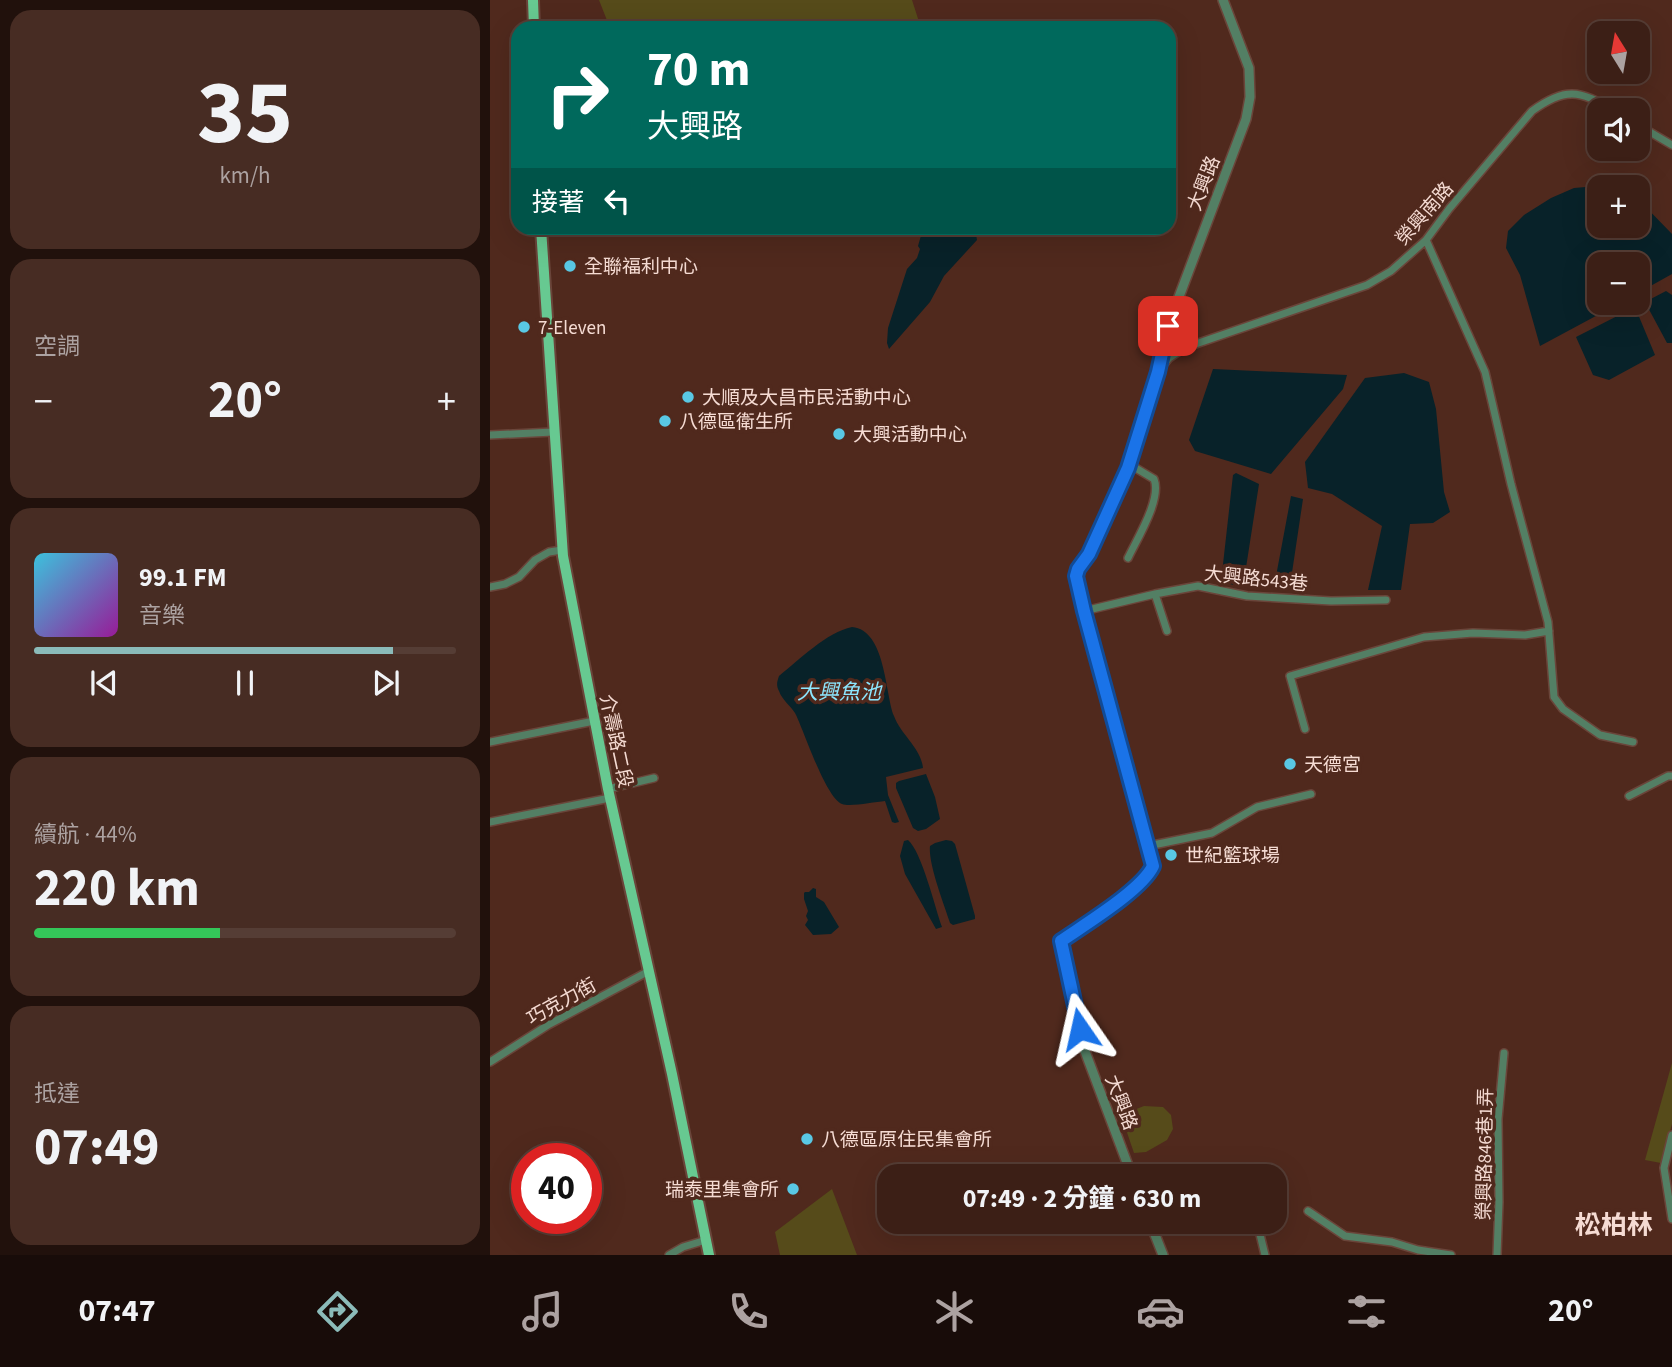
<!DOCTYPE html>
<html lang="zh-TW">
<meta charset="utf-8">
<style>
body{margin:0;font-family:"Source Sans 3","Noto Sans TC",sans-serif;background:#472c23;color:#f1f3f6;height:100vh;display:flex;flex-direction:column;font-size:26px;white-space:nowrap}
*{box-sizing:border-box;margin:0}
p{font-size:23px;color:#aca2a1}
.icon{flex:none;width:38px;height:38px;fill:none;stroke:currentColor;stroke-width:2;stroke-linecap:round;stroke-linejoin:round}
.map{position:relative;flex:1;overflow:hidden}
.drawer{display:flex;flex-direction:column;gap:10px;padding:10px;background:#21110c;width:490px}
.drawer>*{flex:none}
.top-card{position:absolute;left:21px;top:21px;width:665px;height:214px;border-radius:21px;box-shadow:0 7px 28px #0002,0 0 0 2px #553d35;background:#00695c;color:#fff;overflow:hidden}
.needle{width:46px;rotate:349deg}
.tools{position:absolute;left:1097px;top:21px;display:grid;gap:14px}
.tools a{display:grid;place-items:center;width:63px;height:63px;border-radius:14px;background:#3c1f16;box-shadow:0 7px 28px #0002,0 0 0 2px #553d35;font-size:35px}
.speed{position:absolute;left:21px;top:1143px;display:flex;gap:14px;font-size:35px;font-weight:700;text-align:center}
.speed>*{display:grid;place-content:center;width:91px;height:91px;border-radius:50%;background:#3c1f16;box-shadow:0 7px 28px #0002,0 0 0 2px #553d35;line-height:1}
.speed .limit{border:10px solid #d22;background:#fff;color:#111}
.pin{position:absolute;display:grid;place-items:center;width:60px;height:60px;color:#fff;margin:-30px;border-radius:14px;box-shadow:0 4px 10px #0006}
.me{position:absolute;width:77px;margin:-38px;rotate:349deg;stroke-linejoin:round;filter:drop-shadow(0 0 5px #0008)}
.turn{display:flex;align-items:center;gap:24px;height:147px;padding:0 21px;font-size:32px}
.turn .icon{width:91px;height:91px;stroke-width:2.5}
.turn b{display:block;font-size:49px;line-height:60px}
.then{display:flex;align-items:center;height:66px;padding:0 21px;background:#0003;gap:14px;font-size:26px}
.big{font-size:52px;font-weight:700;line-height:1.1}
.drawer .card{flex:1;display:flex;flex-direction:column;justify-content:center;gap:10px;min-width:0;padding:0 24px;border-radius:21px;background:#472c23}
.drawer .dial{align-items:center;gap:0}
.dial b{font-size:91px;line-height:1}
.song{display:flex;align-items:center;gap:21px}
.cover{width:84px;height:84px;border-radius:10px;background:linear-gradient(135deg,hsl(190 70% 55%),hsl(300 70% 35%))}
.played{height:7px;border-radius:4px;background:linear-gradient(90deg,#8bbbb9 85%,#553d35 85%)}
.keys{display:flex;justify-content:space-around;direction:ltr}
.heat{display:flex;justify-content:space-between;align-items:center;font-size:38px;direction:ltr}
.charge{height:10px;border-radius:5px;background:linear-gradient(90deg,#34c759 44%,#553d35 0)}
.trip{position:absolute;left:387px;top:1164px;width:410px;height:70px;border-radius:21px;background:#3c1f16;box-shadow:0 7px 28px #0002,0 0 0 2px #553d35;font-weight:700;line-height:70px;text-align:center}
.tabs{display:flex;height:112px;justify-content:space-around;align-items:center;background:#180c09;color:#aca2a1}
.tabs .icon{width:49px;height:49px}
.tabs .on{color:#8bbbb9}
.tabs b{font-size:32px;color:#f1f3f6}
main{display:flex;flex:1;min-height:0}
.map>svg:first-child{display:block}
</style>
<main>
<section class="drawer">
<div class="card dial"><b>35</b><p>km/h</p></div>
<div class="card"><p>空調</p>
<div class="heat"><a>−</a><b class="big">20°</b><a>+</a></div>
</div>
<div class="card">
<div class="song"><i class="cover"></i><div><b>99.1 FM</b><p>音樂</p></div></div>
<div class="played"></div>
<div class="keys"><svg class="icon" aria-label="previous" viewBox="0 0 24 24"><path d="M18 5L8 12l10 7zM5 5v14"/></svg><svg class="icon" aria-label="pause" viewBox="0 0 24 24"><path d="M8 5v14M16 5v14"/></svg><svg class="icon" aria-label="next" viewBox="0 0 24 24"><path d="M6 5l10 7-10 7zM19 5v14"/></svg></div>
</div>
<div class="card"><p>續航 · 44%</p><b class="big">220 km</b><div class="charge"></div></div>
<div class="card"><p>抵達</p><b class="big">07:49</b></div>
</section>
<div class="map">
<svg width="1182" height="1255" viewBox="0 0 1182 1255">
<rect width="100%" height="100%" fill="#50291d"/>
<path fill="#564b1a" d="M 109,0 L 422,0 L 431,28 L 120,28 Z
M 1182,1063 L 1182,1124 L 1171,1163 L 1155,1160 Z
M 654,1106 L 673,1107 L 681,1115 L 683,1129 L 677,1140 L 656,1152 L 644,1153 L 631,1115 Z
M 342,1189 L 367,1255 L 290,1255 L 285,1232 Z"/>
<path fill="#082229" d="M 1119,185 L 1125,187 L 1110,187 L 1110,226 L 1148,226 L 1148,199 L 1182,234 L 1182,274 L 1148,293 L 1148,264 L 1110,264 L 1110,303 L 1130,303 L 1050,346 L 1030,275 L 1016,248 L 1018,231 L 1034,215 L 1061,198 L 1084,188 Z
M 438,228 L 481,228 L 486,234 L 487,240 L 454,276 L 440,302 L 399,349 L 397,343 L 398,328 L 417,269 L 427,258 L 430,249 L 428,246 L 432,232 Z
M 1176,291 L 1182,295 L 1182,343 L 1177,343 L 1155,302 Z
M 1145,307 L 1165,355 L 1119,380 L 1103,375 L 1086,337 Z
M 723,369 L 857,375 L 853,389 L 781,474 L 705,451 L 699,440 Z
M 914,373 L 939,382 L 946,409 L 954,492 L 960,512 L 943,523 L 920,524 L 911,590 L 878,590 L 892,526 L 842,494 L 818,488 L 815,462 L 875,378 Z
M 746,473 L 769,484 L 753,587 L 731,582 L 743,475 Z
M 801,496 L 813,499 L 800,586 L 784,587 Z
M 362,627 C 396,630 395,694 404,716 C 411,735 431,748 433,768 L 396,777 L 398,795 L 409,822 L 405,823 L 402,822 L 395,801 C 384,802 360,807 352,804 C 335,797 314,730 305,713 C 300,705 292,700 289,691 C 286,685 287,682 289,676 C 309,660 337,632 362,627 Z
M 436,774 L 445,797 L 450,819 L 436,829 L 428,831 L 423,828 L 406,788 L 406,783 L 409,781 Z
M 418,840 C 432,852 445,908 452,927 L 446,929 L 415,874 L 410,856 L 414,841 Z
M 456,840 L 462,841 L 465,844 L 485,916 L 485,919 L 463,925 L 460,923 C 454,904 438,864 440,846 L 445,843 Z
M 323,888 L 326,889 L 326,897 L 334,902 L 349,927 L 341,934 L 323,935 L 315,925 L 318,920 L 316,916 L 318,911 L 314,899 L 314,893 L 315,892 L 319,892 Z"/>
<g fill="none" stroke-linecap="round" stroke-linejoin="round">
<defs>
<path id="minor" d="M 1148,125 L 1182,145
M 936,240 L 995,372 L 1021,484 L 1058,622 L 1064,697 L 1073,709 L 1110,735 L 1143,742
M 668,371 L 679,358 L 694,348 L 877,285 L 901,271 L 936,240 L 959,209 L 1042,111 C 1075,87 1089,90 1123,110
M 0,435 L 63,432
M 638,558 C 647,539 672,499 664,479 L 639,464
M 0,587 L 15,584 L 29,577 L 45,560 L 59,552 L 72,550
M 665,594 L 677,631
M 594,611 L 665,594 L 708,586 L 757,596 L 841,601 L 896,600
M 815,729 L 800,676 L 934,637 L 983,633 L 1035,635 L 1059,631
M 0,742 L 104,721
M 118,789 L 164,778
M 1139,796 L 1178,776 L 1182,776
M 0,822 L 120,798
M 658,846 L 722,833 L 767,807 L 821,794
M 0,1062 L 58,1025 L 159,971
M 1182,1135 L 1174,1168 L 1182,1219
M 818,1211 L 855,1236 L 902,1242 L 928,1250 L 961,1255
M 767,1222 L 775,1255
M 179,1255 L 193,1247 L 216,1240
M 1007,1255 L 1009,1202 L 1008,1119 L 1014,1053"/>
<path id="tertiary" d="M 642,1176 L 593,1046 L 571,941 C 594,925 652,889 663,866 L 588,591 L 586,576 L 588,569 L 599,554 L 638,468 L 668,372 L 678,326 L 756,119 L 760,97 L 759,68 L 733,0
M 660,1222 L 673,1255"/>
<path id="primary" d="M 43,0 L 44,28
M 51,228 L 73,556 L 118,789 L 182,1074 L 219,1255"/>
</defs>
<use href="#minor" stroke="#6a453a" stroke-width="10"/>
<use href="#tertiary" stroke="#6a453a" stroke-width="12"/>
<use href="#primary" stroke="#6a453a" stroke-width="14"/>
<use href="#minor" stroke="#537f64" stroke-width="7"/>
<use href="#tertiary" stroke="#537f64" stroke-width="9"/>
<use href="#primary" stroke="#67c991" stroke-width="10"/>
</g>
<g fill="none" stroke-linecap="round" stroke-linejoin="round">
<defs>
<path id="route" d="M 590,1029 L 571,941 C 594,925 652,890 663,866 L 594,611 L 586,576 L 588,569 L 599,554 L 638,468 L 668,372 L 678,326"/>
</defs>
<use href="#route" stroke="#114b97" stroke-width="18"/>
<use href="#route" stroke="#1a73e8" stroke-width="12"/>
</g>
<g fill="#59c8e4" stroke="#50291d" stroke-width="2.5">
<circle cx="80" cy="266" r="7"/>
<circle cx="34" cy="327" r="7"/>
<circle cx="198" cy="397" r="7"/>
<circle cx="175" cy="421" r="7"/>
<circle cx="349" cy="434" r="7"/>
<circle cx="800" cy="764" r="7"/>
<circle cx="681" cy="855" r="7"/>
<circle cx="317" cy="1139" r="7"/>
<circle cx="303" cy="1189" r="7"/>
</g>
<g text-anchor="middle" stroke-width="7" stroke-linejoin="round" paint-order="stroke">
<g font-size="19" fill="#f5dbd3" stroke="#50291d">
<text transform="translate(713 183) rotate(-69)" y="7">大興路</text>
<text transform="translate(934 213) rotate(-49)" y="7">榮興南路</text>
<text transform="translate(766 578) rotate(6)" y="7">大興路543巷</text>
<text transform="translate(127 741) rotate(78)" y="7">介壽路二段</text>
<text transform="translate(71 1001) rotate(-29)" y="7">巧克力街</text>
<text transform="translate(632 1102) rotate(69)" y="7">大興路</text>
<text transform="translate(994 1154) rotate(-89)" y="7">榮興路846巷1弄</text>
</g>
<g font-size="19" fill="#f5dbd3" stroke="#50291d" text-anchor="start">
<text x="94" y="273">全聯福利中心</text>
<text x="48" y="334">7-Eleven</text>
<text x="212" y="404">大順及大昌市民活動中心</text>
<text x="189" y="428">八德區衛生所</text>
<text x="363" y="441">大興活動中心</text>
<text x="814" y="771">天德宮</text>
<text x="695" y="862">世紀籃球場</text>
<text x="331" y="1146">八德區原住民集會所</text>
<text x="289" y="1196" text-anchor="end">瑞泰里集會所</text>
</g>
<g font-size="21" font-style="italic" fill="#8ce6fe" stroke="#50291d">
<text x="349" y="699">大興魚池</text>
</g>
<g font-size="26" font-weight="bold" fill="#f5dbd3" stroke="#50291d">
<text x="1124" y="1234">松柏林</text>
</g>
</g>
</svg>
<div class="tools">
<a><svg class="needle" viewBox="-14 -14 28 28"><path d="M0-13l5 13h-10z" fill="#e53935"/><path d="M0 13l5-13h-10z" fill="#aca2a1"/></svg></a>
<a><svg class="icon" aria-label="sound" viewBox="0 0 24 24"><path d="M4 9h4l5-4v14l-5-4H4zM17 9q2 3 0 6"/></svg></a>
<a>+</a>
<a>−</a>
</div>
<div class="speed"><div class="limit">40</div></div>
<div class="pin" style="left:678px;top:326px;background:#d93025"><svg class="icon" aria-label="arrive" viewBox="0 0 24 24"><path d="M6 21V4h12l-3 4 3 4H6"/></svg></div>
<svg class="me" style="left:590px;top:1029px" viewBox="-20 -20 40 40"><path d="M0-17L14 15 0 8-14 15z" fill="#1a73e8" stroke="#fff" stroke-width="4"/></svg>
<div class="trip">07:49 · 2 分鐘 · 630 m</div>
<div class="top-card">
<div class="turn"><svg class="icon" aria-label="right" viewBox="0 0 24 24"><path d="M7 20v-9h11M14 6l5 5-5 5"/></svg><div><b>70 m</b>大興路</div></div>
<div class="then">接著<svg class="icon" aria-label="left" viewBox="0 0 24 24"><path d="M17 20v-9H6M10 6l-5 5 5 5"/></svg></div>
</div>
</div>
</main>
<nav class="tabs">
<b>07:47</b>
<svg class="icon on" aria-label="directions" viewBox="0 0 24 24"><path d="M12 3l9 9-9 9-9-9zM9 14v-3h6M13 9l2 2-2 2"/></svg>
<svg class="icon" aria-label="music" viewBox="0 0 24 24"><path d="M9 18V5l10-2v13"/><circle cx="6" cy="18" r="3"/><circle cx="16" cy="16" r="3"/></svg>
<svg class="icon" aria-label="phone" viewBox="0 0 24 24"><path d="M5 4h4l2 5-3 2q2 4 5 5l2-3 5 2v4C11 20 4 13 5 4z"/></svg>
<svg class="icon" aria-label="climate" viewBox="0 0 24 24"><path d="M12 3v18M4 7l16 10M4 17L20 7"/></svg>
<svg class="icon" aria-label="car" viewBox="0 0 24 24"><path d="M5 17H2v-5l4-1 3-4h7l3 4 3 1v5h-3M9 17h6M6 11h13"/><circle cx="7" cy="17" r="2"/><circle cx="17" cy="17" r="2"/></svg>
<svg class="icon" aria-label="filters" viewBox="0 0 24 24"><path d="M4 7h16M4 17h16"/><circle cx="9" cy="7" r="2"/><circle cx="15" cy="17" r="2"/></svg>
<b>20°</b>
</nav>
